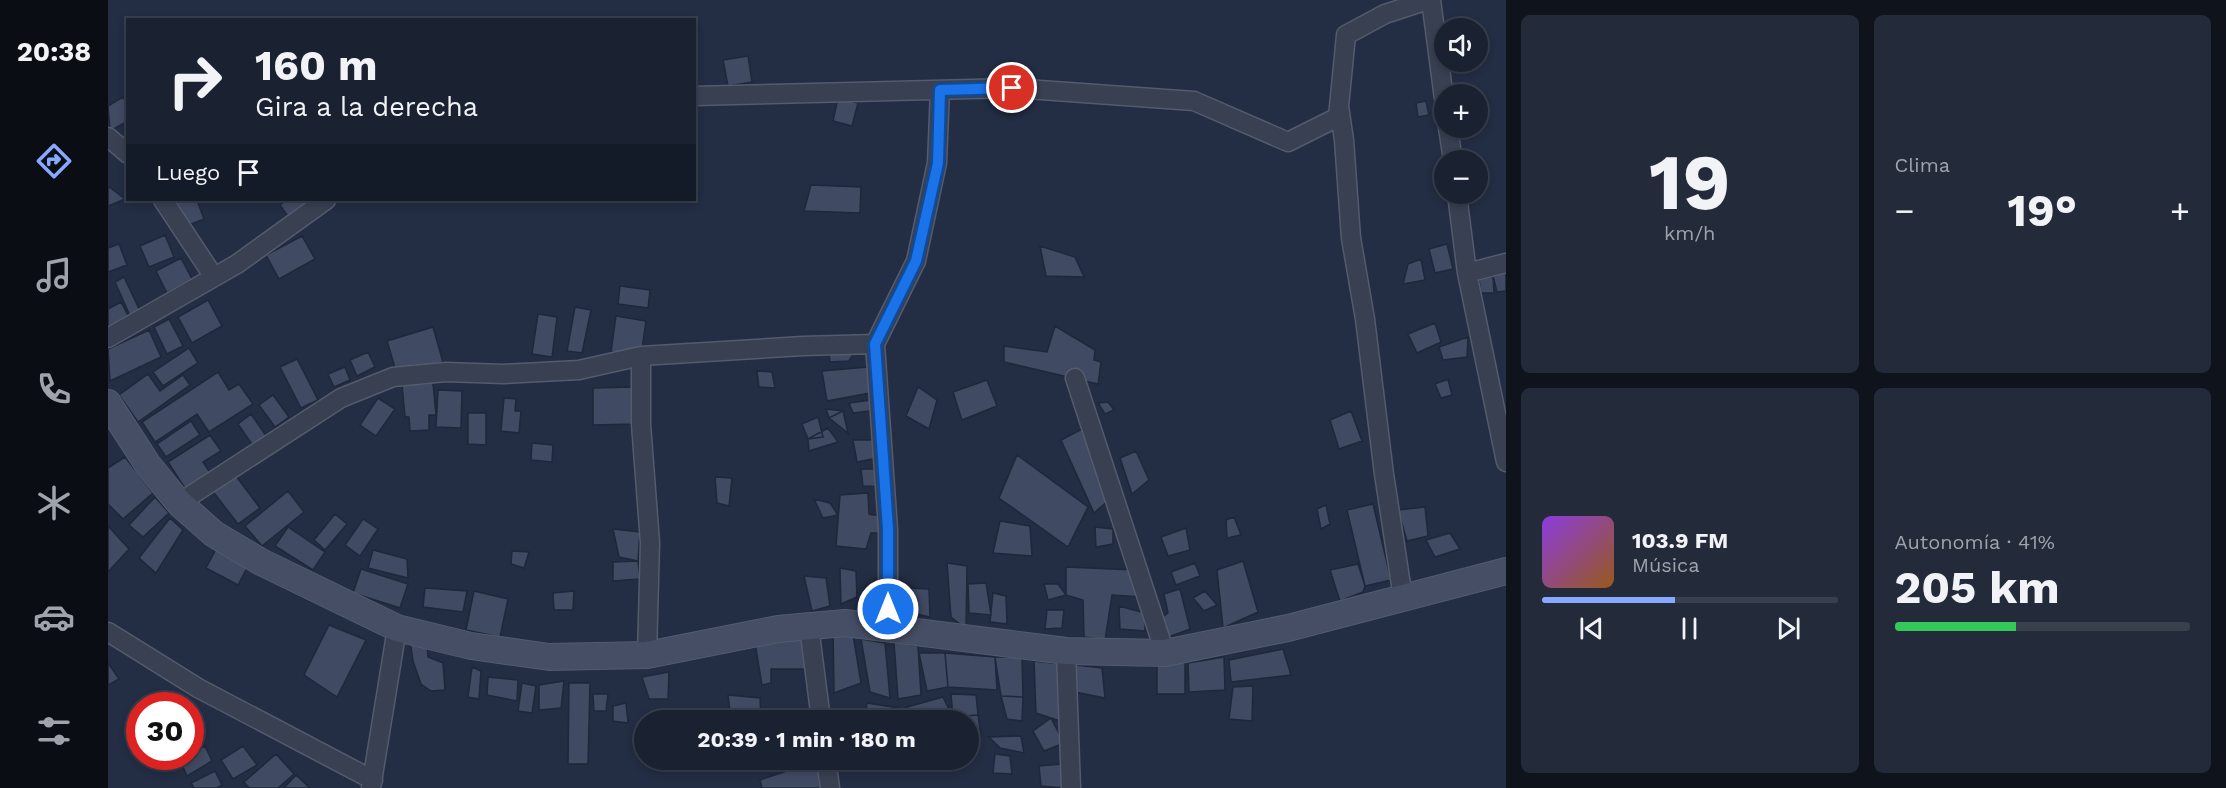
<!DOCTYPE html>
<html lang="es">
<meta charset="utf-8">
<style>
body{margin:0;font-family:"Work Sans",sans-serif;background:#232a3a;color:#f1f3f6;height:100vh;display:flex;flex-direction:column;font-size:22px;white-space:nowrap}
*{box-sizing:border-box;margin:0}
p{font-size:20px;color:#9fa4ac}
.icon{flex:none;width:33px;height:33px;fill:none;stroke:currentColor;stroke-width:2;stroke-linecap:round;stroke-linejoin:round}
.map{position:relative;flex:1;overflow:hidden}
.panel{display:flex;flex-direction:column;gap:15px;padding:15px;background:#0e131c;width:720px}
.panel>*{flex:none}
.top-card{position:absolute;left:18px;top:18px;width:570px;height:183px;border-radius:0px;box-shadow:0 3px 9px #0003,0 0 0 2px #383f4d;background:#1a2232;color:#f1f3f6;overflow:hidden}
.tools{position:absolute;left:1326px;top:18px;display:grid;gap:12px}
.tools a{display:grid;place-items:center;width:54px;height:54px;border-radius:50%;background:#1a2232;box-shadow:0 3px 9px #0003,0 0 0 2px #383f4d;font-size:30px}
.speed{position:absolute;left:18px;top:692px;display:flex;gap:12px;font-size:30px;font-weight:700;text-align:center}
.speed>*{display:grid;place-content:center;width:78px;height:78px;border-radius:50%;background:#1a2232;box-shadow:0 3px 9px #0003,0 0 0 2px #383f4d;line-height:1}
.speed .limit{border:9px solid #d22;background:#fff;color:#111}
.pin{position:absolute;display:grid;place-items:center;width:51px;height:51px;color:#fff;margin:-26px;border:3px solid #fff;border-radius:50%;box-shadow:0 2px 6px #0007}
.me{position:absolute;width:66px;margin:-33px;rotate:0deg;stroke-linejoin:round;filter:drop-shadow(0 0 4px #0008)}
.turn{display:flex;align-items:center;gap:21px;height:126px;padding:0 30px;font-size:27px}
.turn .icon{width:78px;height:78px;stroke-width:2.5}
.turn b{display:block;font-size:42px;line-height:51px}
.then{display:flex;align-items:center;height:57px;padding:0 30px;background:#0003;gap:12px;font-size:22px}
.big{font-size:45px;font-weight:700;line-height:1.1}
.panel .widget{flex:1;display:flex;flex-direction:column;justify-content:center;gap:9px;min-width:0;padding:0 21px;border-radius:9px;background:#232a3a}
.panel .dial{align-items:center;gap:0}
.dial b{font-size:78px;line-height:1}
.song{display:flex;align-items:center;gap:18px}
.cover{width:72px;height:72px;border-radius:9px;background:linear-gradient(135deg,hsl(270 70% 55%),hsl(30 70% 35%))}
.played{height:6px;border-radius:3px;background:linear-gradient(90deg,#87a8ff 45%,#383f4d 45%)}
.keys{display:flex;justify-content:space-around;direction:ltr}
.heat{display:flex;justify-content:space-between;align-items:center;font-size:33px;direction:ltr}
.charge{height:9px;border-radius:4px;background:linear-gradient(90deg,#34c759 41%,#383f4d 0)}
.panel .tiles{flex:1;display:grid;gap:15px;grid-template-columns:repeat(2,1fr)}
.trip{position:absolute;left:526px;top:710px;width:345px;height:60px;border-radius:30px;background:#1a2232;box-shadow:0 3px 9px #0003,0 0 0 2px #383f4d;font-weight:700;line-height:60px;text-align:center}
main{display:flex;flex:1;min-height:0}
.dock{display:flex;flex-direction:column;width:108px;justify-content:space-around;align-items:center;background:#0a0e14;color:#9fa4ac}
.dock .icon{width:42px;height:42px}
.dock .current{color:#87a8ff}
.dock b{font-size:27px;color:#f1f3f6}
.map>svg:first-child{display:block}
</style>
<main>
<nav class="dock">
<b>20:38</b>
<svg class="icon current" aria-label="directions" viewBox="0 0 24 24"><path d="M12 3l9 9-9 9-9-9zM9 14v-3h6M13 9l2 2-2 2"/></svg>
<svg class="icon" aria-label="music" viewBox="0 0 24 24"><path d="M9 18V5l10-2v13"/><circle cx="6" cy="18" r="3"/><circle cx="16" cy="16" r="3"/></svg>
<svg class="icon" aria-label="phone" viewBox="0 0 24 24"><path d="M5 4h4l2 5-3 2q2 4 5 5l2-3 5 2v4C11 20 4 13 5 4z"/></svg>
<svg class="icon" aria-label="climate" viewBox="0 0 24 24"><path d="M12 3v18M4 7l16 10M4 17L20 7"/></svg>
<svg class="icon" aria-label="car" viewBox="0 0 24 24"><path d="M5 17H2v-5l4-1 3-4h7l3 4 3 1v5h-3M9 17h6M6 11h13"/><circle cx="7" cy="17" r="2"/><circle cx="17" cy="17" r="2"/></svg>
<svg class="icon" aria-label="filters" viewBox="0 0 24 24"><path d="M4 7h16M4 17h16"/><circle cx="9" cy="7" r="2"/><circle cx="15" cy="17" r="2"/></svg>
</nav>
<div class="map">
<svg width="1398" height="788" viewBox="0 0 1398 788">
<rect width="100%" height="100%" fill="#232d43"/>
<path fill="#404a63" stroke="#1f273a" stroke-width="1.5" d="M 640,56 L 644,82 L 620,86 L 615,60 Z
M 15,97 L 20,105 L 20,121 L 2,131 L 0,106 Z
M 730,98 L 750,103 L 744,126 L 725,121 Z
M 1318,101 L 1321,115 L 1310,117 L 1308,103 Z
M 703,185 L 753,187 L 752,213 L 696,211 Z
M 0,186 L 17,199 L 0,206 Z
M 65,200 L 89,200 L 96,219 L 76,227 Z
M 179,200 L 205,200 L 181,218 L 172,205 Z
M 57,235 L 66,257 L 41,267 L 32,246 Z
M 194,236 L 207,259 L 171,279 L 158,255 Z
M 11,244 L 19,265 L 0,272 L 0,248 Z
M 1339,244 L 1345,269 L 1327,273 L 1321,249 Z
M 932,246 L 967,257 L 976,277 L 938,276 Z
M 73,258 L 84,279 L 59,293 L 48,271 Z
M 1313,259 L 1317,280 L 1295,284 L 1300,264 Z
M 1398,272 L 1398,291 L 1389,292 L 1385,276 Z
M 1385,276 L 1386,293 L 1373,293 L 1371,280 Z
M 16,277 L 33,313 L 23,318 L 7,282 Z
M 512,286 L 542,290 L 540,308 L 510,304 Z
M 100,300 L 114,326 L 84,343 L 70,317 Z
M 13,302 L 23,321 L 0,333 L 0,309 Z
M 467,307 L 483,310 L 474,353 L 459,351 Z
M 430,314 L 449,317 L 444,357 L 424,354 Z
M 508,316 L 538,321 L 533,356 L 503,352 Z
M 61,319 L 75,346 L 59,354 L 46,327 Z
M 1327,323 L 1333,342 L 1309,353 L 1300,334 Z
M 947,326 L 987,350 L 986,360 L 993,362 L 990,384 L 896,362 L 896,346 L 939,352 Z
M 325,327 L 335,362 L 309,369 L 307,365 L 288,371 L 279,341 Z
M 41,330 L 53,357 L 2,381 L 0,349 Z
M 1360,337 L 1359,357 L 1335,360 L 1331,347 Z
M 81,348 L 90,363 L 55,386 L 45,372 Z
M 260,352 L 267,367 L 249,376 L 242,360 Z
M 721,352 L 745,354 L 741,361 L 722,362 Z
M 189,359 L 210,400 L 193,408 L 172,367 Z
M 237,367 L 242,380 L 226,387 L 220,374 Z
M 760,367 L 762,393 L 719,401 L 714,371 Z
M 649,371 L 664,372 L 667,388 L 651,387 Z
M 110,372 L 121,390 L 131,384 L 145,404 L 101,432 L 89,414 L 47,442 L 34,422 Z
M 40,374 L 52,391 L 75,375 L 82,385 L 30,422 L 11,395 Z
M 1340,379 L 1344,395 L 1333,398 L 1327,384 Z
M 879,380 L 889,406 L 854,420 L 845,392 Z
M 325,383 L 328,415 L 321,415 L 321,430 L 302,431 L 301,417 L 297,417 L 294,385 Z
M 525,387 L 525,424 L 485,425 L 485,388 Z
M 810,387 L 829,400 L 821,429 L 798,416 Z
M 330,390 L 354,391 L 353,428 L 328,427 Z
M 165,395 L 181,417 L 167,427 L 151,405 Z
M 270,398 L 287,409 L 268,436 L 252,425 Z
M 396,398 L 408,399 L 407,411 L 413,411 L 411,433 L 393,431 Z
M 763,400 L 771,410 L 745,413 L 741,403 Z
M 1000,402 L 1006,410 L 997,414 L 990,403 Z
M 718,409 L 735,411 L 721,418 Z
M 718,409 L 735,411 L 740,433 L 721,418 Z
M 1243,411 L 1254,441 L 1231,449 L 1222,420 Z
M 360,413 L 378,413 L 378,445 L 360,444 Z
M 143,414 L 161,440 L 148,450 L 130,424 Z
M 710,417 L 715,437 L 700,439 L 694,424 Z
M 83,421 L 92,435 L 58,457 L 49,444 Z
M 978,427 L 1002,499 L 986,513 L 953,440 Z
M 720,428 L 730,442 L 701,451 L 700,439 Z
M 102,435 L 113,451 L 95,462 L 105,477 L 80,493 L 60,462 Z
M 745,440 L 766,440 L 775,457 L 749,462 Z
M 424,443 L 445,445 L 444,462 L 423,460 Z
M 1028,451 L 1041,480 L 1024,494 L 1012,458 Z
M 909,455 L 980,507 L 960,547 L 891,498 Z
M 17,457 L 45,493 L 15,519 L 0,504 L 0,468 Z
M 753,469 L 769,469 L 777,487 L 755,486 Z
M 125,472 L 152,508 L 130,524 L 103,489 Z
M 607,477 L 624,478 L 621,506 L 609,503 Z
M 180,491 L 196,512 L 154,546 L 137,526 Z
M 760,493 L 761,514 L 772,516 L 774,533 L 763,533 L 758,549 L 728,546 L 732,495 Z
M 47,497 L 61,513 L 35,537 L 21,525 Z
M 706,499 L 722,503 L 730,515 L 715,518 Z
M 1265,504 L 1283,580 L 1257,586 L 1239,510 Z
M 1218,505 L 1222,524 L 1213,529 L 1209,509 Z
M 1317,507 L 1320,536 L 1299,541 L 1290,510 Z
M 227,514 L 239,524 L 217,550 L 206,540 Z
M 1126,517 L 1133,535 L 1119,538 L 1118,520 Z
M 62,518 L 75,530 L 48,573 L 31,558 Z
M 255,519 L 270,529 L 252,556 L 237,545 Z
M 892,521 L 922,526 L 924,556 L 885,553 Z
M 0,526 L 21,549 L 0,572 Z
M 180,527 L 217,552 L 205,570 L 167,546 Z
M 987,527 L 1005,529 L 1005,544 L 988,547 Z
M 1078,528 L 1082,550 L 1060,556 L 1053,537 Z
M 505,529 L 532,532 L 530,561 L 511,557 Z
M 1342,533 L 1352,549 L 1327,557 L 1318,540 Z
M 108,549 L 140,566 L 130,585 L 98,568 Z
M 265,550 L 299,559 L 300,578 L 260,568 Z
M 404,551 L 421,552 L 416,568 L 403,564 Z
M 530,561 L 532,579 L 505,581 L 505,562 Z
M 1135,561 L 1150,612 L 1115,628 L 1109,570 Z
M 839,563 L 859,566 L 858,629 L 843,617 Z
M 1087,563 L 1092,576 L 1068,585 L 1063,572 Z
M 1250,564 L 1257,586 L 1255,592 L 1232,601 L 1222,570 Z
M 958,567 L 1026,570 L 1035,597 L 1004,595 L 997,640 L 976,637 L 975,600 L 958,595 Z
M 732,568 L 748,571 L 749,597 L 733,604 Z
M 253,569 L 300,584 L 292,608 L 245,593 Z
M 696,576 L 718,578 L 722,606 L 704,611 Z
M 878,583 L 883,615 L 861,613 L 860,584 Z
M 936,584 L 950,584 L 958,595 L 940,600 Z
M 317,588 L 359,591 L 355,612 L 315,607 Z
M 800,588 L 821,589 L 822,617 L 803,613 Z
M 1072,589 L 1082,629 L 1058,638 L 1052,619 L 1060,613 L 1056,594 Z
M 366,591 L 400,599 L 392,637 L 358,630 Z
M 466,591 L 465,610 L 446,610 L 445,593 Z
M 1097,591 L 1109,605 L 1096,611 L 1085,598 Z
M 885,593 L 898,596 L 899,624 L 882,622 Z
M 1011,606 L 1037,613 L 1037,631 L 1012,629 Z
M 939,610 L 956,610 L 954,628 L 937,629 Z
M 221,625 L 258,640 L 229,697 L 196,675 Z
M 725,631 L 745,635 L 753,683 L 726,693 Z
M 697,634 L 701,669 L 663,669 L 663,683 L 654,685 L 647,643 Z
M 753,639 L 777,643 L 782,698 L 762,692 Z
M 302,641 L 319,644 L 320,657 L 335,663 L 337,690 L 323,691 L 313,684 L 305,661 Z
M 786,642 L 810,646 L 813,695 L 790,699 Z
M 1175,649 L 1183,675 L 1123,682 L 1121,660 Z
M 811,653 L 837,653 L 840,687 L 819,691 Z
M 837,653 L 887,657 L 889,690 L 840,687 Z
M 887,657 L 914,657 L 915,697 L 893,696 Z
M 1116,657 L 1117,690 L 1081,692 L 1080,663 Z
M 926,661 L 953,664 L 955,722 L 928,713 Z
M 1049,662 L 1077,662 L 1077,694 L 1049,694 Z
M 0,663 L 11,679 L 0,685 Z
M 968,665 L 994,668 L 997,698 L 967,692 Z
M 364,667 L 373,671 L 371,699 L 360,697 Z
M 561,672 L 560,699 L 541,699 L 534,677 Z
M 380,677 L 410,680 L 409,701 L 379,695 Z
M 456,681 L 453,708 L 431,710 L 431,685 Z
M 414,683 L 428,686 L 424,713 L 410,711 Z
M 461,683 L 482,683 L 480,764 L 460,764 Z
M 1145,686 L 1144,721 L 1121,719 L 1125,687 Z
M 485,694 L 500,694 L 498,711 L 486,711 Z
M 843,694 L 868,695 L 870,715 L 845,717 Z
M 620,695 L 652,698 L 653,720 L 623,720 Z
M 893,696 L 915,697 L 914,721 L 899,719 Z
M 835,697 L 846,720 L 802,720 L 799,707 Z
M 518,703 L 520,723 L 505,721 L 505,706 Z
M 759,703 L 791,708 L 791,720 L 757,720 Z
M 82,715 L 93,724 L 82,731 Z
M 870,715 L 873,736 L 861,739 L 861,720 L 846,720 L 845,717 Z
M 943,718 L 956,743 L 936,751 L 925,731 Z
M 913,736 L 916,753 L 892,748 L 881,737 Z
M 97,746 L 104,761 L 79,776 L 71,758 L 82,756 L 82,753 Z
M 135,746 L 149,765 L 125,779 L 113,760 Z
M 168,754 L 186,774 L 170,788 L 141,788 L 136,782 Z
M 887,754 L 902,756 L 904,774 L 885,773 Z
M 685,759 L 710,759 L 712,788 L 654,788 L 652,780 L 685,769 Z
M 731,759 L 764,759 L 765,760 L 730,762 Z
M 954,764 L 956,788 L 933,786 L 931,766 Z
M 107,771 L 114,785 L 109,788 L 86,788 L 83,783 Z
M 188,775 L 202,788 L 176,788 Z"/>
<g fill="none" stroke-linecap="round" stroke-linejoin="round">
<defs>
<path id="minor" d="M 1323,0 L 1336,99
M 586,96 L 904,88 L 1086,101 L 1180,142 L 1230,117 L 1238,35 L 1277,14 L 1320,0
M 1231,106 L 1236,140 L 1243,238 L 1257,319 L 1276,474 L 1295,598
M 1340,128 L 1345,160
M 0,137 L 20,154
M 1349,194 L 1359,273 L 1398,462
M 55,200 L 106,277
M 1359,273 L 1398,263
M 0,338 L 129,264 L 218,200
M 533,356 L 533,424 L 542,543 L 539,655
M 967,378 L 1057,653
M 71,503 L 233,398 L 285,377 L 338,372 L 395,374 L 471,370 L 533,356 L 695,346 L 767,344
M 701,626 L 713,720
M 780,628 L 780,529 L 767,344 L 808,261 L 829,163 L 832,90
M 0,632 L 90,688 L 265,780
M 958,651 L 963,788
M 718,759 L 722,788
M 263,788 L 289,628"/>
<path id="secondary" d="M 0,403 L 40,465 L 71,503 L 106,534 L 153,562 L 289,628 L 363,646 L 441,657 L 539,655 L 670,629 L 737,623 L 958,651 L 1057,653 L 1180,628 L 1398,571"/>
</defs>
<use href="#minor" stroke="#535b6d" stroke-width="21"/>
<use href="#secondary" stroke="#535b6d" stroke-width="28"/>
<use href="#minor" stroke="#384052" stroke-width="18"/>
<use href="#secondary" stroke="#464e66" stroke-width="26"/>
</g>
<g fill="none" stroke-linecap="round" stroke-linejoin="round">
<defs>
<path id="route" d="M 780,609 L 780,529 L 767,344 L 808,261 L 830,163 L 832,90 L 904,88"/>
</defs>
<use href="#route" stroke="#114b97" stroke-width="15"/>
<use href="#route" stroke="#1a73e8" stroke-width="10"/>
</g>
</svg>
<div class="tools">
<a><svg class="icon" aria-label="sound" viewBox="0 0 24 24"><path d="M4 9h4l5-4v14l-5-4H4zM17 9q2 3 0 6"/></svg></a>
<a>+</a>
<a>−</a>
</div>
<div class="speed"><div class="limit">30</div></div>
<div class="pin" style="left:904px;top:88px;background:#d93025"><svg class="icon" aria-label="arrive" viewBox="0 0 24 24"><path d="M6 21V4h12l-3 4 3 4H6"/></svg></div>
<svg class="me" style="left:780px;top:609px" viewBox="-20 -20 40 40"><circle r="17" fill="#1a73e8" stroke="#fff" stroke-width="3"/><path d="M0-11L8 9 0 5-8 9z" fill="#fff"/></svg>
<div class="trip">20:39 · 1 min · 180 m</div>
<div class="top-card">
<div class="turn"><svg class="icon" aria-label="right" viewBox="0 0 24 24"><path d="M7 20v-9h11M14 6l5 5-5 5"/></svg><div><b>160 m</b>Gira a la derecha</div></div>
<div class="then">Luego<svg class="icon" aria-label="arrive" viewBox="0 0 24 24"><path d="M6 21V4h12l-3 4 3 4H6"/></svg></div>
</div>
</div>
<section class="panel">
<div class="tiles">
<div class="widget dial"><b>19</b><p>km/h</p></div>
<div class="widget"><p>Clima</p>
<div class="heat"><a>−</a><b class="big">19°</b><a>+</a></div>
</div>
<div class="widget">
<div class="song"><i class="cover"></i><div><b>103.9 FM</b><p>Música</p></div></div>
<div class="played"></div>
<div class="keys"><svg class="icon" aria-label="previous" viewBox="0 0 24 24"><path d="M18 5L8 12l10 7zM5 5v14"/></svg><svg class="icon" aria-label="pause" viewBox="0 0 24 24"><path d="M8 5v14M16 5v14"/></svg><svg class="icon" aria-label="next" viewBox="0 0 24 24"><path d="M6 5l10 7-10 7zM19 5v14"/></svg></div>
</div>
<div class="widget"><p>Autonomía · 41%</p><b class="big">205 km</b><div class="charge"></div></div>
</div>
</section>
</main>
